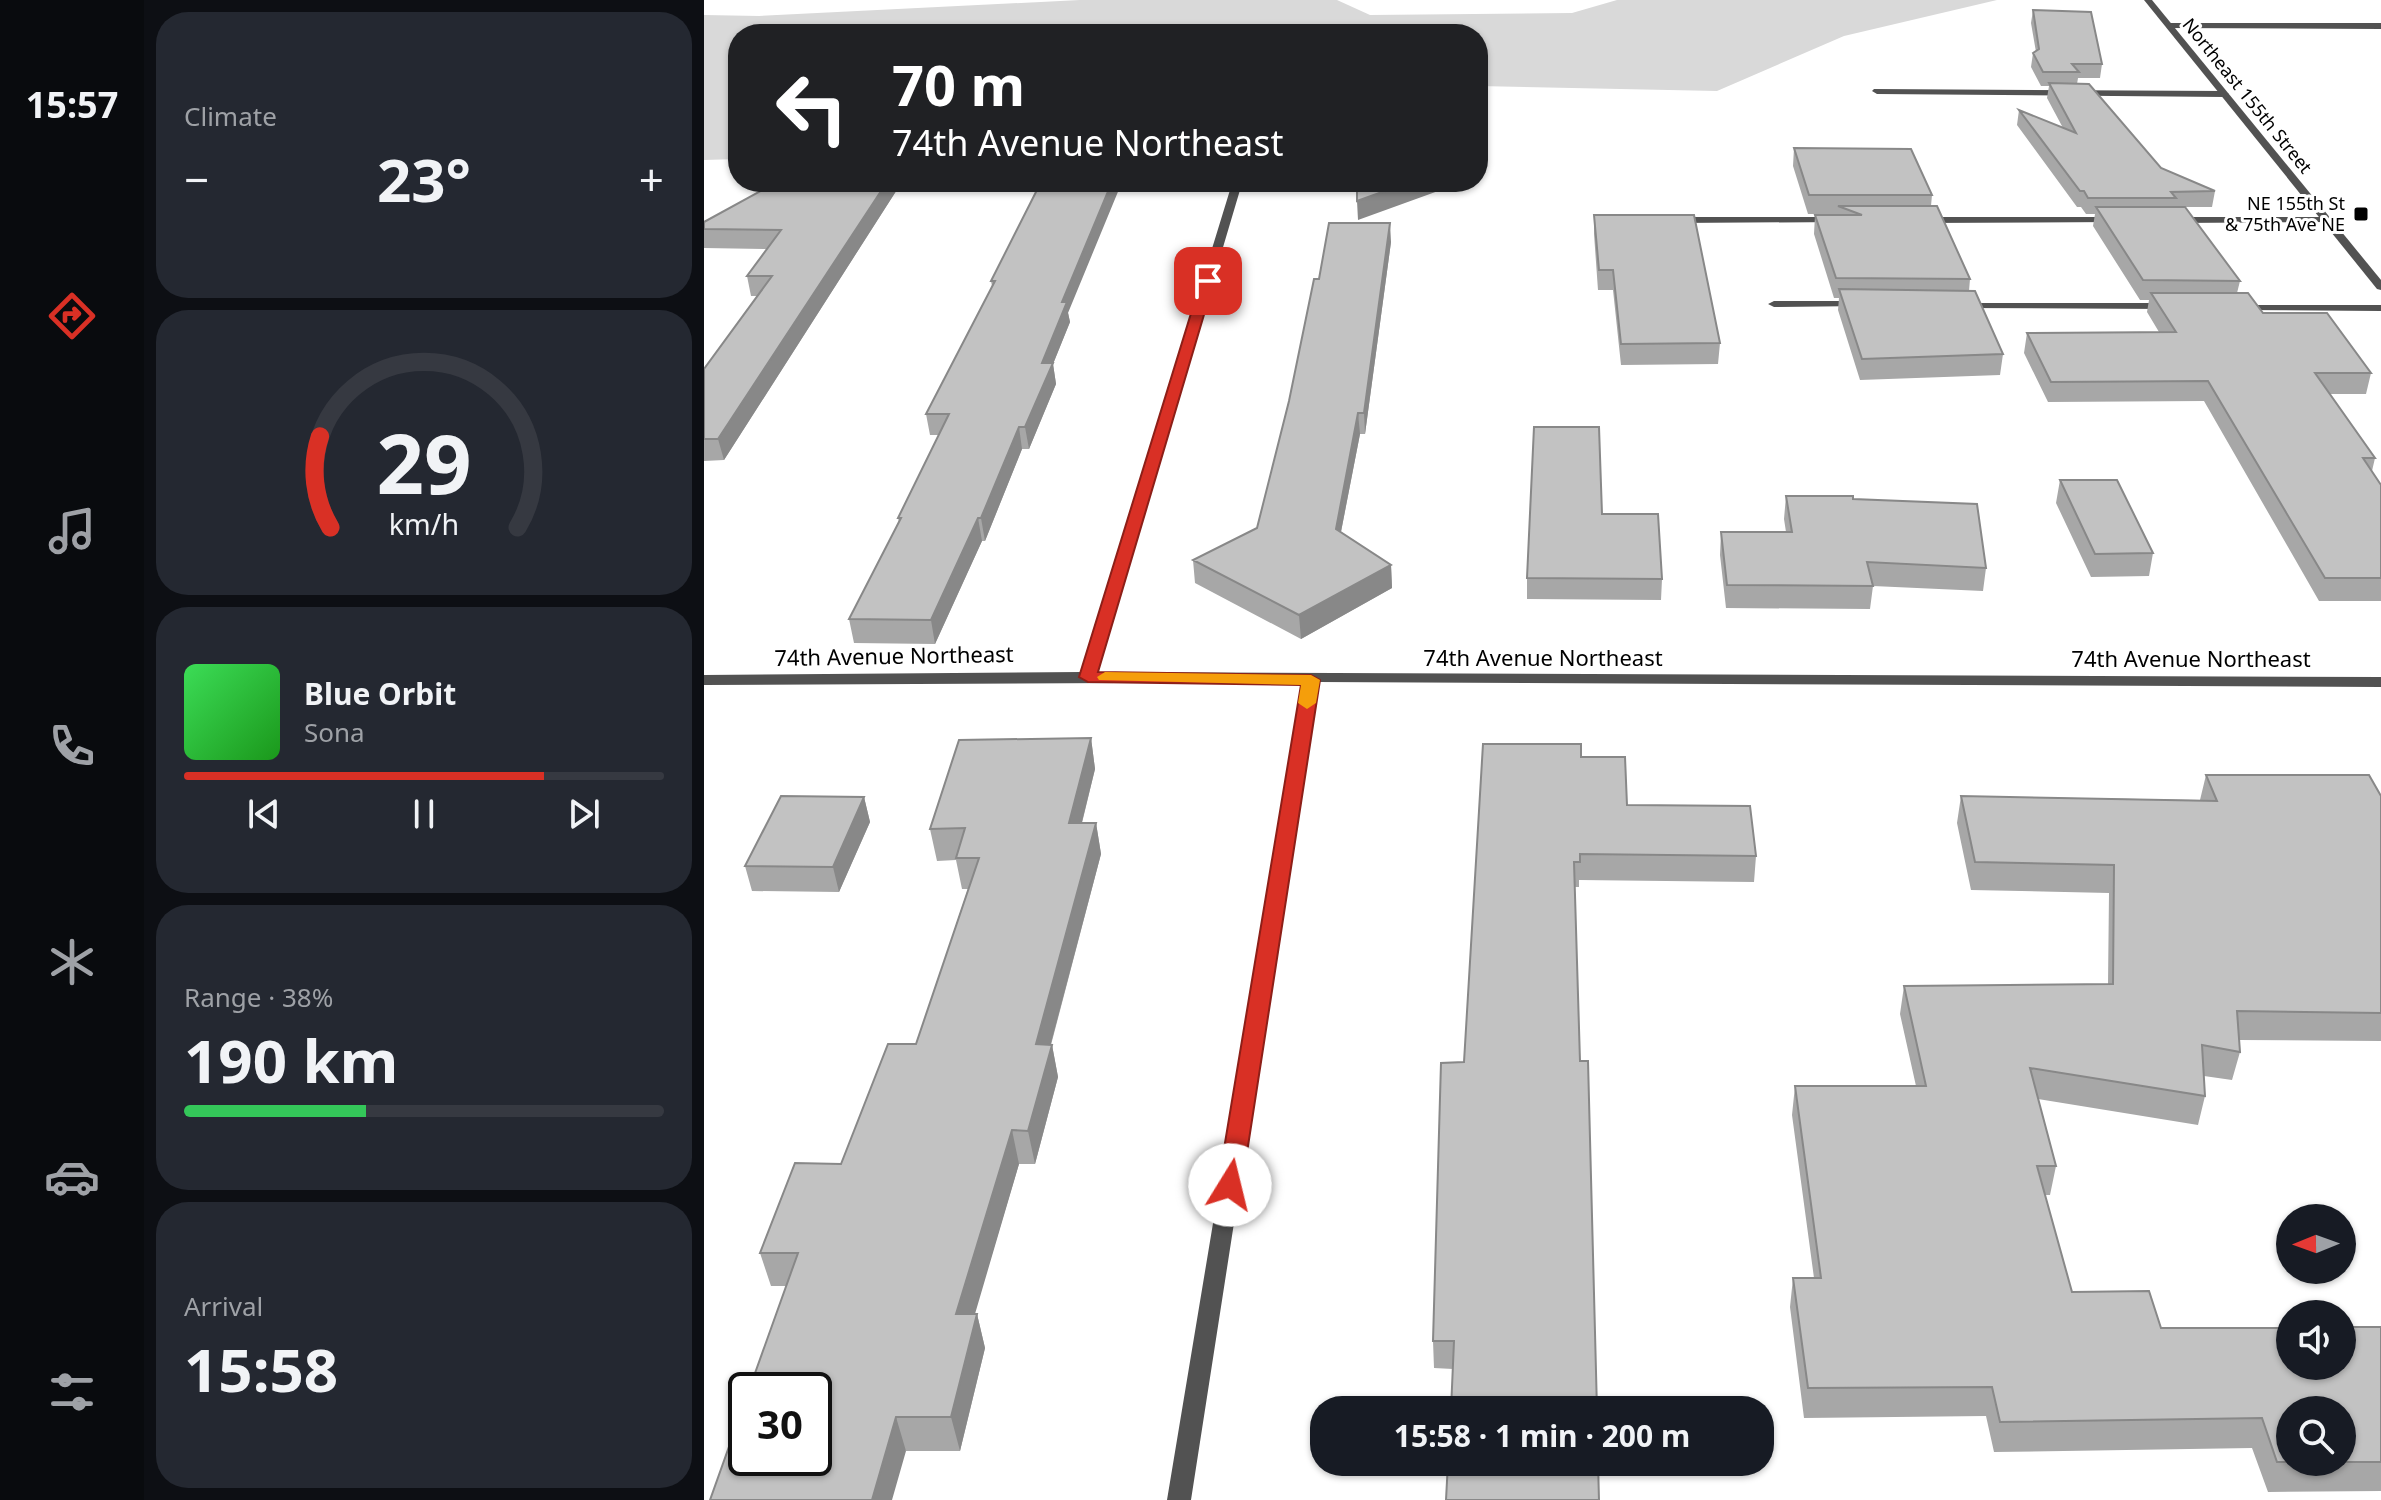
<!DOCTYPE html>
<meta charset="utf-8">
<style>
body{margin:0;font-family:"Noto Sans",sans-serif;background:#242831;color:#f1f3f6;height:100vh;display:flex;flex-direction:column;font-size:30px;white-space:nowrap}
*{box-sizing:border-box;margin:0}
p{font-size:26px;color:#9ea1a6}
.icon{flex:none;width:44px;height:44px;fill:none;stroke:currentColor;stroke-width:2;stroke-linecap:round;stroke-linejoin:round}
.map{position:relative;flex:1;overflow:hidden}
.panel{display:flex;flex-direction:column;gap:12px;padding:12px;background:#0d0f14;width:560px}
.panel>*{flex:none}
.top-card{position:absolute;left:24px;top:24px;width:760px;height:168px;border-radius:32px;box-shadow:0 2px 6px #0004;background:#202124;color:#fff;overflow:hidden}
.needle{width:52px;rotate:269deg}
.fabs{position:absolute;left:1572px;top:1204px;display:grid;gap:16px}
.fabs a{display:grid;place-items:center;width:80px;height:80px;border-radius:50%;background:#171b24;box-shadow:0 2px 6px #0004;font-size:40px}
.speed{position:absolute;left:24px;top:1372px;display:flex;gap:16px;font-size:40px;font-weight:700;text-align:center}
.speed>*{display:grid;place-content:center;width:104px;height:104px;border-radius:50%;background:#171b24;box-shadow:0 2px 6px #0004;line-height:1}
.speed .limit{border:4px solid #111;border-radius:12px;background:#fff;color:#111}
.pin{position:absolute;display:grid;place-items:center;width:68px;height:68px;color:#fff;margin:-34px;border-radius:16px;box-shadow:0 4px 12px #0006}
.me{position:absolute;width:88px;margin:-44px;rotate:9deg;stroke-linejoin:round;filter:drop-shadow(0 0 6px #0008)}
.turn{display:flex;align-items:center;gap:28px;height:168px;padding:0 32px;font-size:36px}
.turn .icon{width:104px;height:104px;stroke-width:2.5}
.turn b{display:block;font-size:56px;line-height:68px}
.big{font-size:60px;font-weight:700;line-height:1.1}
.panel .widget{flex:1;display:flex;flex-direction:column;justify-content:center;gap:12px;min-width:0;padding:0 28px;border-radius:32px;background:#242831}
.panel .dial{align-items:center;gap:0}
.dial svg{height:208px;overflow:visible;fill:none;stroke:#363941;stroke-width:7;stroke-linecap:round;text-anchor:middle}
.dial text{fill:#f1f3f6;stroke:none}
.song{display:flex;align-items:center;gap:24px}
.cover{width:96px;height:96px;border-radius:12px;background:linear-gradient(135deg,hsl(130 70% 55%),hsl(120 70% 35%))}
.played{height:8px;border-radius:4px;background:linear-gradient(90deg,#d93025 75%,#363941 75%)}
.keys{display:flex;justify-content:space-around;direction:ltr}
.heat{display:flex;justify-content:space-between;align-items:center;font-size:44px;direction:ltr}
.charge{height:12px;border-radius:6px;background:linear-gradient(90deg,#34c759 38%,#363941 0)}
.trip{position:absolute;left:606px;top:1396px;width:464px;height:80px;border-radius:32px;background:#171b24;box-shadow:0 2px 6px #0004;font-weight:700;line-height:80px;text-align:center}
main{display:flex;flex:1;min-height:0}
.menu{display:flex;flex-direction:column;width:144px;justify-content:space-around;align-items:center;background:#090b0e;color:#9ea1a6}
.menu .icon{width:56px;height:56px}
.menu .active{color:#d93025}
.menu b{font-size:36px;color:#f1f3f6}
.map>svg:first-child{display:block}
</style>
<main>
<nav class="menu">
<b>15:57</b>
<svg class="icon active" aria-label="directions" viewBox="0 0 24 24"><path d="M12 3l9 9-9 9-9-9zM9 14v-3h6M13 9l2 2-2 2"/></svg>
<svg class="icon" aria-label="music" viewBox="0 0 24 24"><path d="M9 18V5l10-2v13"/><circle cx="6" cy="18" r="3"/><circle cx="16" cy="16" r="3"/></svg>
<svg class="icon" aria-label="phone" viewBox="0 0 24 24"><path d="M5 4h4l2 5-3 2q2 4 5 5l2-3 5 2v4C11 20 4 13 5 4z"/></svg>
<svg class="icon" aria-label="climate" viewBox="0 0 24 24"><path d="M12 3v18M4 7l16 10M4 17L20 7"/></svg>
<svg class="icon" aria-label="car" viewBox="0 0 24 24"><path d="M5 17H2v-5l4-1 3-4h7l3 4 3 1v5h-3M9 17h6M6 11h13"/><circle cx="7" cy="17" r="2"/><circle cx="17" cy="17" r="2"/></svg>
<svg class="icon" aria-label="filters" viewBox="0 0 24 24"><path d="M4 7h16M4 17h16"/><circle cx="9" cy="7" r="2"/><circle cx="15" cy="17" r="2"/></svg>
</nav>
<section class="panel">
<div class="widget"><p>Climate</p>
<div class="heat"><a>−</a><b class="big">23°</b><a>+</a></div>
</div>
<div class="widget dial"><svg viewBox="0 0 100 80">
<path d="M14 69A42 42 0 1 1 86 69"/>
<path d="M14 69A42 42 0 0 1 10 34" stroke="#d93025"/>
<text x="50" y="56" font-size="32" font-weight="700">29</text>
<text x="50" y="72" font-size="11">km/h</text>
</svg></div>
<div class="widget">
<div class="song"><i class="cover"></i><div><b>Blue Orbit</b><p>Sona</p></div></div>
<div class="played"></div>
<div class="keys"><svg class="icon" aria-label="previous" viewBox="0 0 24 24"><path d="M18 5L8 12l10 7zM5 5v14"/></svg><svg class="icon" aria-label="pause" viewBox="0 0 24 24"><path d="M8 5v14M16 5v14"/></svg><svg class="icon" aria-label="next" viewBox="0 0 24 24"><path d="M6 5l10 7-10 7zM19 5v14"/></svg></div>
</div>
<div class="widget"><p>Range · 38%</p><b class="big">190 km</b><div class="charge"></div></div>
<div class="widget"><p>Arrival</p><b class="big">15:58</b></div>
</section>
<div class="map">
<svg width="1677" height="1500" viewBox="0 0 1677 1500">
<rect width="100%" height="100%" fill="#fff"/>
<path fill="#d9d9d9" d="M 376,0 L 633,0 L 666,15 L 868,13 L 913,0 L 1293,0 L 1140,36 L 1013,91 L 774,86 L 774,34 L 34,34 L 34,159 L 0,160 L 0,15 L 55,16 Z"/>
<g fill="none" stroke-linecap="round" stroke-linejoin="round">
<path fill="#525252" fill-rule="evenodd" d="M 1462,23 L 1677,23 L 1677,29 L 1465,28 L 1461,25 Z
M 1170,89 L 1520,91 L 1525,94 L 1520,97 L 1173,94 L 1168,91 Z
M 1133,217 L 1138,220 L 1137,222 L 972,223 L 967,220 L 972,217 Z
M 1409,217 L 1414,220 L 1413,222 L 1220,223 L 1215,220 L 1220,217 Z
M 1623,217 L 1628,220 L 1627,222 L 1472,223 L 1467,220 L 1472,217 Z
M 1156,301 L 1160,302 L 1160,306 L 1070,307 L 1064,304 L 1070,301 Z
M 1251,303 L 1464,303 L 1470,306 L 1464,309 L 1255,308 L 1251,307 Z
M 1531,305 L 1677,305 L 1677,311 L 1535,310 L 1529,307 Z"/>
<path fill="#525252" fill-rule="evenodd" d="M 531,187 L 536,190 L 393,672 L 1677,677 L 1677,687 L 614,682 L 487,1500 L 463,1500 L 599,682 L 0,685 L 0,675 L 378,672 L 526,190 Z"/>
<path fill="#525252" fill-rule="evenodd" d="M 1440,0 L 1448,0 L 1677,280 L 1677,290 L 1673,289 Z"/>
</g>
<path fill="#a7a7a7" d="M 1329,10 L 1398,64 L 1396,78 L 1374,78 L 1373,84 L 1457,168 L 1511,191 L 1508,207 L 1481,207 L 1536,281 L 1533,293 L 1559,313 L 1667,373 L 1662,394 L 1625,394 L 1671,458 L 1668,471 L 1677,485 L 1677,601 L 1615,601 L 1500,401 L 1344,402 L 1320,353 L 1323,333 L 1455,332 L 1443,312 L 1445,300 L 1436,300 L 1389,226 L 1391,214 L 1382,214 L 1377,207 L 1373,207 L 1313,125 L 1315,110 L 1359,128 L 1343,98 L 1345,86 L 1337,86 L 1327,67 L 1329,53 L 1332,52 L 1327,23 Z
M 1090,148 L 1228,195 L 1227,206 L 1266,279 L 1265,291 L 1299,354 L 1296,375 L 1156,380 L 1134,310 L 1135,298 L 1130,298 L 1110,234 L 1111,215 L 1133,214 L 1104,214 L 1089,166 Z
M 73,182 L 195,182 L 196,185 L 20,460 L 0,461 L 0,369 L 53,296 L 47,296 L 43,276 L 63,249 L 0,248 L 0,222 Z
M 337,182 L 366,322 L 349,364 L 352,384 L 325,449 L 318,449 L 281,541 L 278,541 L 231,644 L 150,643 L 145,619 L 195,522 L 194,518 L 235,435 L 226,435 L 222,414 L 288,286 L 287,281 Z
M 890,215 L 1016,343 L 1014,364 L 917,365 L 909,290 L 894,290 L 890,234 Z
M 687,242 L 661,434 L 656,434 L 637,532 L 687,565 L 688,588 L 597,639 L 491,583 L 489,560 L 553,528 L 615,279 Z
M 1356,480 L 1449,553 L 1445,576 L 1387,577 L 1352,503 Z
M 1082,496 L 1149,499 L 1282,568 L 1279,591 L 1169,586 L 1166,609 L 1022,608 L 1016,555 L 1017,532 L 1082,532 L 1080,519 Z
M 898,514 L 958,579 L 957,600 L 823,599 L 823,578 Z
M 387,738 L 391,769 L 378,823 L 392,823 L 397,854 L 347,1045 L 348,1045 L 354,1077 L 331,1164 L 315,1164 L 270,1314 L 273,1314 L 281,1348 L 256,1451 L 202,1451 L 82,1286 L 67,1286 L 56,1253 L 137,1164 L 212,1044 L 264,889 L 258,889 L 252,860 L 233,861 L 226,829 Z
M 877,757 L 923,805 L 1052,856 L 1050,882 L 875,880 L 875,887 L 871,887 L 749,1369 L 730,1368 L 729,1341 L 760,1062 Z
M 1502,775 L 1677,796 L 1677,1041 L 1535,1040 L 1536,1052 L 1528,1080 L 1500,1076 L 1501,1096 L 1494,1125 L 1334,1099 L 1352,1166 L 1346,1195 L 1341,1195 L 1368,1292 L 1457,1328 L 1677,1327 L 1677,1491 L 1564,1492 L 1548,1448 L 1290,1452 L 1282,1416 L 1100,1418 L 1086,1307 L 1089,1278 L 1110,1278 L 1088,1115 L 1091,1086 L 1212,1086 L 1196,1014 L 1200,986 L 1404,984 L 1405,893 L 1267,890 L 1253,823 L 1257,796 L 1496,800 Z
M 160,797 L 166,822 L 135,892 L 48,891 L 41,866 Z"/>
<path fill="#888" d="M 774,158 L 776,158 L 776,176 L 774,177 Z
M 183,182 L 195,182 L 196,185 L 20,460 L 14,439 Z
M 408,182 L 418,182 L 364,313 L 366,322 L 349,364 L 352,384 L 325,449 L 321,427 L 338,363 L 358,302 Z
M 706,182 L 759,182 L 654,220 L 653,201 Z
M 686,223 L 687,242 L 661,434 L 660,413 Z
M 654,413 L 656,434 L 633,552 L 632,529 Z
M 315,427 L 318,449 L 281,541 L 277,518 Z
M 274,518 L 278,541 L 231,644 L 227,620 Z
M 687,565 L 688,588 L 597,639 L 595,615 Z
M 387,738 L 391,769 L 370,854 L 365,823 Z
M 160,797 L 166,822 L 135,892 L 129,867 Z
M 392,823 L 397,854 L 338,1077 L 332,1044 Z
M 348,1045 L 354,1077 L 331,1164 L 324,1131 Z
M 308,1130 L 315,1164 L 261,1348 L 252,1314 Z
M 273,1314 L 281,1348 L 256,1451 L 247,1417 Z
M 192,1417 L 202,1451 L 188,1500 L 168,1500 Z"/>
<path fill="#c2c2c2" stroke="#888" stroke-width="2" d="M 1329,10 L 1387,12 L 1398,64 L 1368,64 L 1375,72 L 1339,72 L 1329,53 L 1335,49 Z
M 1345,83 L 1385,84 L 1457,168 L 1511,191 L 1467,192 L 1472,198 L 1384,198 L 1380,191 L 1376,191 L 1315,110 L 1372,133 Z
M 1090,148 L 1207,149 L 1228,195 L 1105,195 Z
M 73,182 L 183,182 L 14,439 L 0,439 L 0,369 L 68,276 L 43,276 L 77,230 L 0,229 L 0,222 Z
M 337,182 L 408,182 L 358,302 L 363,302 L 338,363 L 349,363 L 321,427 L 315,427 L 277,518 L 274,518 L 227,620 L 145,619 L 197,518 L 194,518 L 245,414 L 222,414 L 291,281 L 287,281 Z
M 653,182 L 706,182 L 653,201 Z
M 1134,206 L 1233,206 L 1266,279 L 1132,278 L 1111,215 L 1158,215 Z
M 1392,207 L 1481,207 L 1536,281 L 1439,280 Z
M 890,215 L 990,215 L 1016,343 L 917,344 L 909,270 L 895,270 Z
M 625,223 L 686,223 L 660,413 L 654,413 L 632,529 L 687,565 L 595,615 L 489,560 L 553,528 L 585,401 L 610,279 L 615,279 Z
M 1135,289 L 1271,291 L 1299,354 L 1158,359 Z
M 1447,293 L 1544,293 L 1559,313 L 1623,313 L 1667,373 L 1611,373 L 1671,458 L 1659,458 L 1677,485 L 1677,578 L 1621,578 L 1504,381 L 1347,382 L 1323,333 L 1472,332 Z
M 830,427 L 895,427 L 898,514 L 954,514 L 958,579 L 823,578 Z
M 1356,480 L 1413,480 L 1449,553 L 1391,554 Z
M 1082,496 L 1149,496 L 1149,499 L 1273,504 L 1282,568 L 1163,562 L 1169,586 L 1023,585 L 1017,532 L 1088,532 Z
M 387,738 L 365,823 L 392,823 L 332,1044 L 348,1045 L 324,1131 L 308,1130 L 252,1314 L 273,1314 L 247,1417 L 192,1417 L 168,1500 L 6,1500 L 42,1399 L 42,1458 L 110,1458 L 110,1390 L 45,1390 L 94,1253 L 56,1253 L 91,1163 L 137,1164 L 184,1044 L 212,1044 L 275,858 L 252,858 L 261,828 L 226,829 L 255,740 Z
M 779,744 L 877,744 L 877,757 L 921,757 L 923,805 L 1046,806 L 1052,856 L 876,854 L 876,862 L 870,862 L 876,1061 L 884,1061 L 893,1410 L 747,1410 L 750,1341 L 729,1341 L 737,1063 L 760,1062 Z
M 1502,775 L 1665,775 L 1677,796 L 1677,1013 L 1533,1011 L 1536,1052 L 1498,1045 L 1501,1096 L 1326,1068 L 1352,1166 L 1333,1166 L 1368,1292 L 1445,1291 L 1457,1328 L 1586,1328 L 1586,1366 L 1638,1366 L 1638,1327 L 1677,1327 L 1677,1462 L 1638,1462 L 1638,1410 L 1586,1410 L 1586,1462 L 1624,1462 L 1573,1462 L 1558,1418 L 1296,1422 L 1288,1387 L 1104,1388 L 1089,1278 L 1117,1278 L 1091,1086 L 1222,1086 L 1200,986 L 1409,984 L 1410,865 L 1271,862 L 1257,796 L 1513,801 Z
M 77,796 L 160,797 L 129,867 L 41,866 Z
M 744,1462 L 894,1462 L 895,1500 L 742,1500 Z"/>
<path fill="#d93025" stroke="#8d1f18" stroke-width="2" d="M 504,277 L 510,281 L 394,672 L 607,675 L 616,680 L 538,1185 L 534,1191 L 526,1193 L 518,1191 L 514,1185 L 597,685 L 384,682 L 375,677 L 497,281 Z"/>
<path fill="#f59e0b" d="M 401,672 L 607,675 L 616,680 L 612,703 L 603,709 L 594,703 L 597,685 L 395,680 L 393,677 Z"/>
<rect fill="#000" stroke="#fff" stroke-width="3" x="1649" y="206" width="16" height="16" rx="4"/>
<g text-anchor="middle" stroke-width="6" stroke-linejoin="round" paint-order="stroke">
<g font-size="18" fill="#000" stroke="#fff">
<text transform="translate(1543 96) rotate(51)" y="6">Northeast 155th Street</text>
</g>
<g font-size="18" fill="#000" stroke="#fff" text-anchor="end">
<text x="1641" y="210">NE 155th St<tspan x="1641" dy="21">&amp; 75th Ave NE</tspan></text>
</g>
<g font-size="22" fill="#000" stroke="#fff">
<text transform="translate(190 656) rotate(-1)" y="8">74th Avenue Northeast</text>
<text x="839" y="666">74th Avenue Northeast</text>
<text x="1487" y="667">74th Avenue Northeast</text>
</g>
</g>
</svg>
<div class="fabs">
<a><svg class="needle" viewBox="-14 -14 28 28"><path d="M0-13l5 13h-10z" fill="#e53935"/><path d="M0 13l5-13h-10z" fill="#9ea1a6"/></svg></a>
<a><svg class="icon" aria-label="sound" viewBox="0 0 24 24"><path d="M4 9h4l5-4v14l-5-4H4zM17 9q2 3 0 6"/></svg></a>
<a><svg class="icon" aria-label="search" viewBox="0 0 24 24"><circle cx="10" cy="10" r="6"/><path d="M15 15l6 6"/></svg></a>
</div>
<div class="speed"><div class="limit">30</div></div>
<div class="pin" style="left:504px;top:281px;background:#d93025"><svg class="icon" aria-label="arrive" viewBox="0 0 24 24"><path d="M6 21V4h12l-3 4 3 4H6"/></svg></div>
<svg class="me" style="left:526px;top:1185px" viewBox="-20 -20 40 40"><circle r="19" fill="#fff"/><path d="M0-13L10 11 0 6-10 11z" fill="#d93025"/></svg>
<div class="trip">15:58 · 1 min · 200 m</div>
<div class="top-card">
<div class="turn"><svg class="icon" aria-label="left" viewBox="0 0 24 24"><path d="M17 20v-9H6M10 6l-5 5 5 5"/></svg><div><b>70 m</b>74th Avenue Northeast</div></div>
</div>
</div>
</main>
